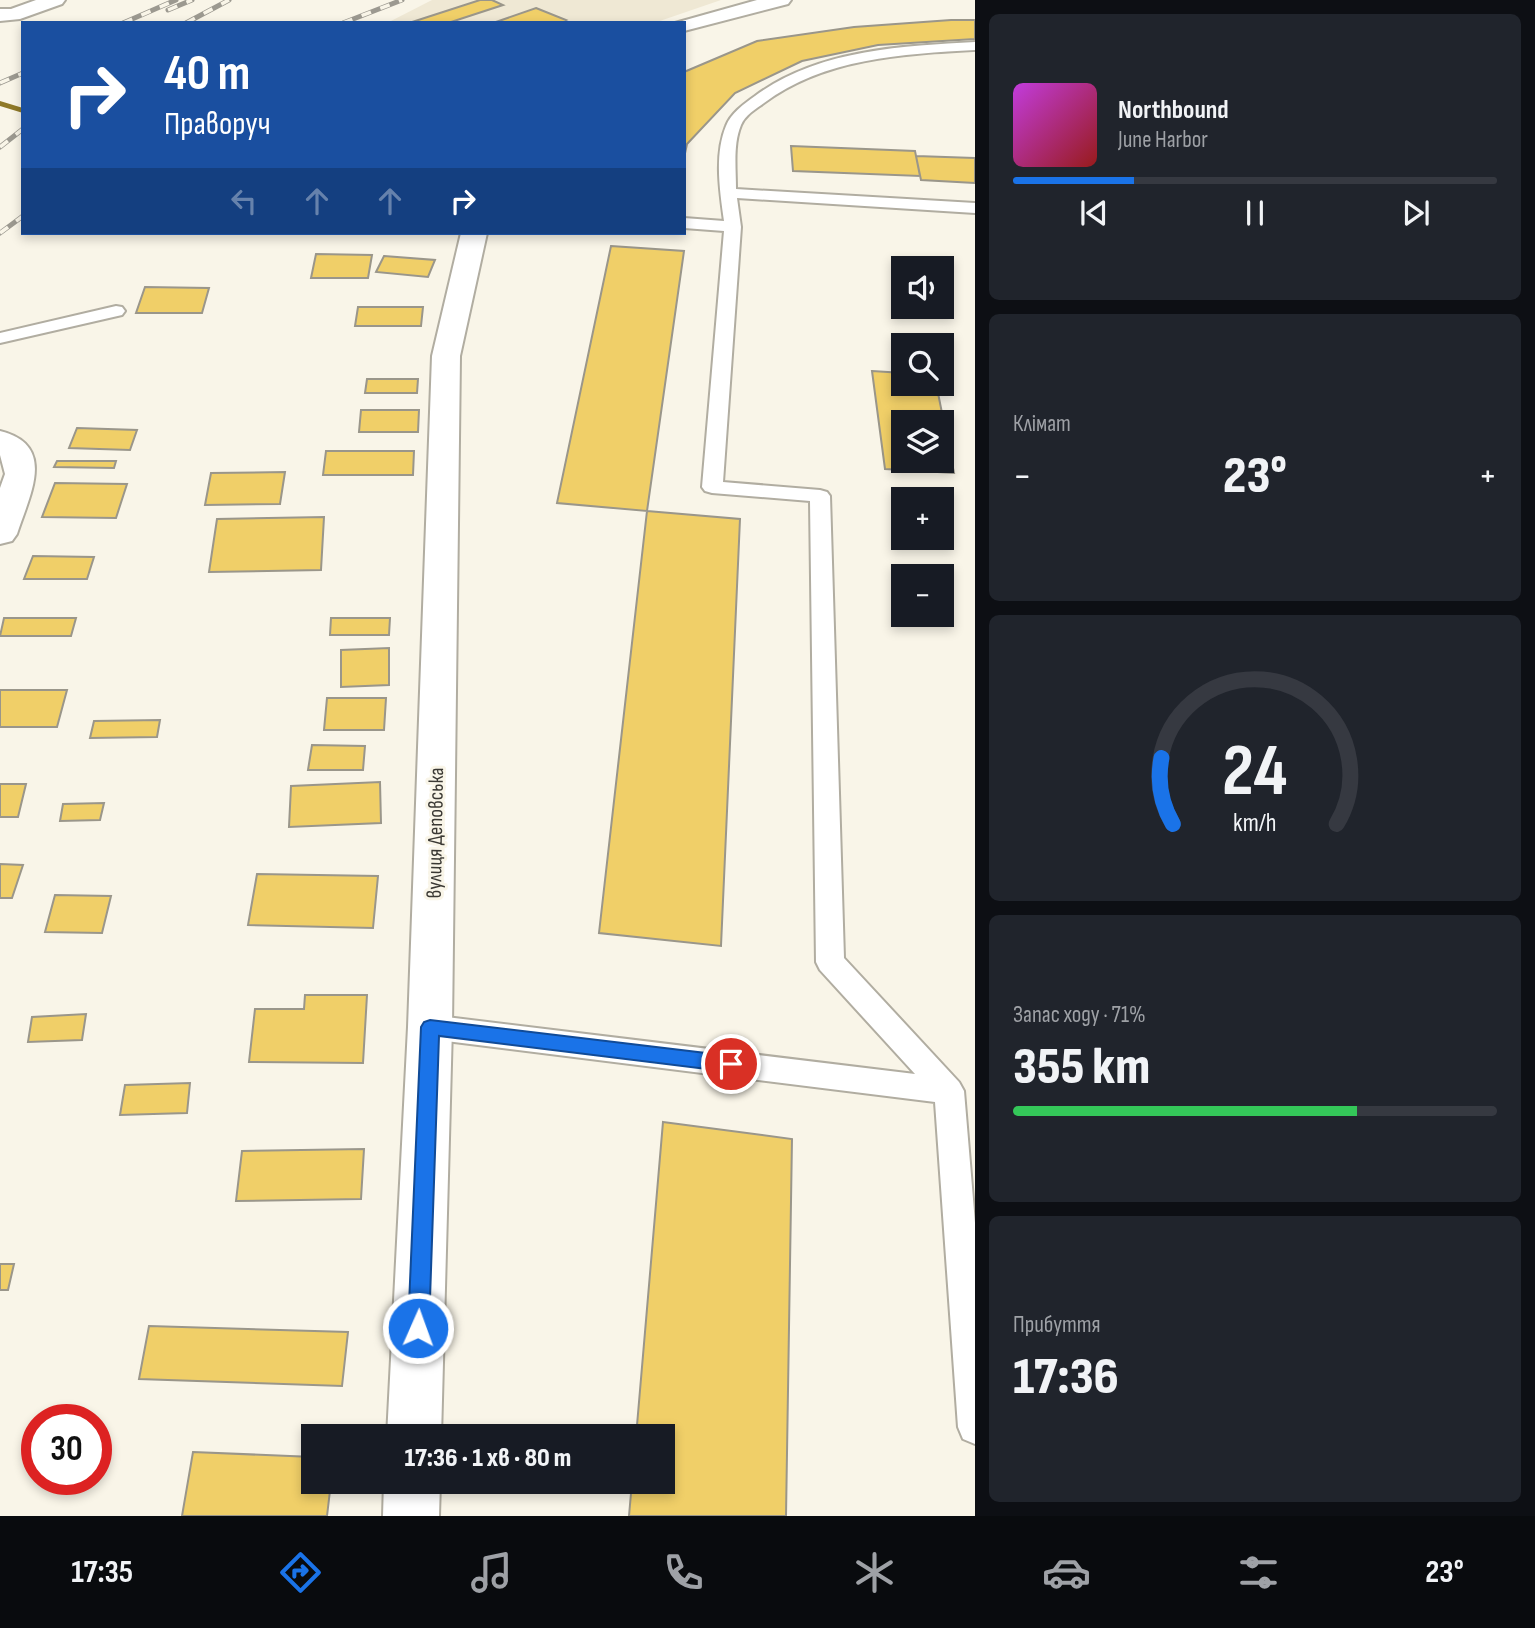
<!DOCTYPE html>
<html lang="uk">
<meta charset="utf-8">
<style>
body{margin:0;font-family:"Sofia Sans Condensed",sans-serif;background:#20242c;color:#f1f3f6;height:100vh;display:flex;flex-direction:column;font-size:26px;white-space:nowrap}
*{box-sizing:border-box;margin:0}
p{font-size:23px;color:#9ea1a6}
.icon{flex:none;width:38px;height:38px;fill:none;stroke:currentColor;stroke-width:2;stroke-linecap:round;stroke-linejoin:round}
.map{position:relative;flex:1;overflow:hidden}
.side{display:flex;flex-direction:column;gap:14px;padding:14px;background:#0d0f14;width:560px}
.side>*{flex:none}
.top-card{position:absolute;left:21px;top:21px;width:665px;height:214px;border-radius:0px;box-shadow:0 4px 10px #0003;background:#1a4fa0;color:#fff;overflow:hidden}
.fabs{position:absolute;left:891px;top:256px;display:grid;gap:14px}
.fabs a{display:grid;place-items:center;width:63px;height:63px;border-radius:0px;background:#171b24;box-shadow:0 4px 10px #0003;font-size:35px}
.speed{position:absolute;left:21px;top:1404px;display:flex;gap:14px;font-size:35px;font-weight:700;text-align:center}
.speed>*{display:grid;place-content:center;width:91px;height:91px;border-radius:50%;background:#171b24;box-shadow:0 4px 10px #0003;line-height:1}
.speed .limit{border:10px solid #d22;background:#fff;color:#111}
.pin{position:absolute;display:grid;place-items:center;width:60px;height:60px;color:#fff;margin:-30px;border:4px solid #fff;border-radius:50%;box-shadow:0 2px 7px #0007}
.me{position:absolute;width:77px;margin:-38px;rotate:2deg;stroke-linejoin:round;filter:drop-shadow(0 0 5px #0008)}
.turn{display:flex;align-items:center;gap:24px;height:147px;padding:0 28px;font-size:32px}
.turn .icon{width:91px;height:91px;stroke-width:2.5}
.turn b{display:block;font-size:49px;line-height:60px}
.lanes{display:flex;align-items:center;height:66px;padding:0 28px;background:#0003;justify-content:center;gap:35px;direction:ltr}
.lanes .off{opacity:.35}
.big{font-size:52px;font-weight:800;line-height:1.1}
.side .card{flex:1;display:flex;flex-direction:column;justify-content:center;gap:10px;min-width:0;padding:0 24px;border-radius:10px;background:#20242c}
.side .dial{align-items:center;gap:0}
.dial svg{height:182px;overflow:visible;fill:none;stroke:#363941;stroke-width:7;stroke-linecap:round;text-anchor:middle}
.dial text{fill:#f1f3f6;stroke:none}
.song{display:flex;align-items:center;gap:21px}
.cover{width:84px;height:84px;border-radius:10px;background:linear-gradient(135deg,hsl(290 70% 55%),hsl(0 70% 35%))}
.played{height:7px;border-radius:4px;background:linear-gradient(90deg,#1a73e8 25%,#363941 25%)}
.keys{display:flex;justify-content:space-around;direction:ltr}
.heat{display:flex;justify-content:space-between;align-items:center;font-size:38px;direction:ltr}
.charge{height:10px;border-radius:5px;background:linear-gradient(90deg,#34c759 71%,#363941 0)}
.trip{position:absolute;left:301px;top:1424px;width:374px;height:70px;border-radius:0px;background:#171b24;box-shadow:0 4px 10px #0003;font-weight:800;line-height:70px;text-align:center}
.menu{display:flex;height:112px;justify-content:space-around;align-items:center;background:#090b0e;color:#9ea1a6}
.menu .icon{width:49px;height:49px}
.menu .current{color:#1a73e8}
.menu b{font-size:32px;color:#f1f3f6}
main{display:flex;flex:1;min-height:0}
.map>svg:first-child{display:block}
</style>
<main>
<div class="map">
<svg width="975" height="1516" viewBox="0 0 975 1516">
<rect width="100%" height="100%" fill="#f9f5e8"/>
<path fill="#efe8d4" d="M 432,0 L 721,0 L 654,23 L 387,23 Z"/>
<g fill="none" stroke-linecap="round" stroke-linejoin="round">
<path fill="#8f7928" fill-rule="evenodd" d="M 0,101 L 23,108 L 23,113 L 0,106 Z"/>
</g>
<path fill="#f0cf68" stroke="#9a968a" stroke-width="2" fill-rule="evenodd" d="M 480,0 L 492,0 L 503,5 L 448,23 L 409,23 Z
M 536,8 L 566,20 L 559,23 L 493,23 Z
M 951,20 L 975,20 L 975,39 L 878,45 L 802,61 L 735,93 L 687,144 L 684,158 L 684,72 L 757,41 L 854,27 Z
M 791,146 L 915,151 L 920,176 L 793,171 Z
M 916,156 L 975,158 L 975,183 L 921,180 Z
M 611,246 L 684,251 L 647,511 L 557,503 Z
M 316,254 L 372,255 L 368,278 L 311,278 Z
M 384,256 L 435,260 L 428,277 L 376,272 Z
M 145,287 L 209,288 L 202,313 L 136,313 Z
M 358,307 L 423,307 L 421,326 L 355,326 Z
M 872,371 L 903,373 L 903,383 L 936,383 L 954,473 L 885,469 ZM 903,422 L 942,422 L 942,460 L 903,460 Z
M 367,379 L 418,379 L 417,393 L 365,393 Z
M 361,410 L 419,410 L 418,432 L 359,432 Z
M 77,428 L 137,430 L 130,450 L 69,448 Z
M 326,451 L 414,451 L 413,475 L 323,475 Z
M 57,461 L 116,461 L 114,468 L 54,467 Z
M 285,472 L 280,504 L 205,505 L 211,473 Z
M 55,483 L 127,484 L 116,518 L 42,517 Z
M 647,511 L 740,519 L 721,946 L 599,933 Z
M 324,517 L 321,570 L 209,572 L 217,519 Z
M 33,556 L 94,557 L 87,579 L 24,579 Z
M 4,618 L 76,618 L 71,636 L 0,636 Z
M 331,618 L 390,618 L 389,635 L 330,635 Z
M 389,648 L 389,685 L 341,687 L 341,650 Z
M 0,690 L 67,690 L 57,727 L 0,727 Z
M 327,698 L 386,698 L 384,730 L 324,730 Z
M 160,720 L 157,737 L 90,738 L 94,721 Z
M 312,745 L 365,746 L 363,770 L 308,770 Z
M 380,782 L 381,823 L 289,827 L 291,786 Z
M 0,784 L 26,784 L 18,817 L 0,817 Z
M 104,803 L 100,820 L 60,821 L 63,804 Z
M 0,864 L 23,865 L 12,898 L 0,898 Z
M 257,874 L 378,876 L 373,928 L 248,925 Z
M 55,895 L 111,896 L 102,933 L 45,932 Z
M 305,995 L 367,995 L 363,1063 L 249,1062 L 255,1009 L 304,1009 Z
M 86,1014 L 82,1040 L 28,1042 L 32,1017 Z
M 190,1083 L 187,1113 L 120,1115 L 125,1085 Z
M 663,1122 L 792,1139 L 786,1516 L 629,1516 L 632,1482 L 663,1482 L 663,1437 L 636,1437 Z
M 364,1149 L 361,1199 L 236,1201 L 242,1151 Z
M 0,1264 L 14,1264 L 8,1290 L 0,1290 Z
M 149,1326 L 348,1332 L 342,1386 L 139,1379 Z
M 193,1452 L 313,1457 L 313,1482 L 331,1482 L 327,1516 L 182,1516 Z"/>
<g fill="none" stroke-linecap="round" stroke-linejoin="round">
<defs>
<path id="service" d="M 975,42 L 975,50 C 903,54 824,58 764,103 C 756,109 745,115 741,125 C 733,144 736,168 736,189 L 975,203 L 975,213 L 737,198 L 741,227 L 723,482 L 820,490 L 827,492 L 830,496 L 844,958 L 959,1082 L 964,1091 L 975,1223 L 975,1444 L 963,1439 L 958,1427 L 935,1102 L 430,1039 L 420,1035 L 416,1027 L 420,1019 L 430,1015 L 915,1074 L 820,970 L 816,962 L 810,501 L 712,493 L 705,491 L 702,487 L 724,231 L 684,228 L 684,218 L 724,221 C 720,192 714,155 726,126 C 731,113 744,104 755,96 C 817,50 901,46 975,42 Z
M 116,306 L 122,307 L 125,311 L 122,315 L 0,343 L 0,333 Z"/>
<path id="minor" d="M 36,0 L 65,0 L 62,4 L 20,19 L 0,21 L 0,9 L 11,9 Z
M 757,0 L 791,0 L 788,4 L 684,31 L 684,23 L 675,23 Z
M 461,233 L 487,233 L 460,356 L 452,1027 L 441,1437 L 387,1437 L 408,1027 L 432,356 Z
M 0,431 C 58,445 29,496 17,534 L 12,541 L 0,544 L 0,488 L 5,474 L 0,455 Z
M 384,1482 L 440,1482 L 439,1516 L 383,1516 Z"/>
</defs>
<use href="#service" stroke="#b1ada1" stroke-width="4"/>
<use href="#minor" stroke="#b1ada1" stroke-width="4"/>
<use href="#service" fill="#fff" fill-rule="evenodd"/>
<use href="#minor" fill="#fff" fill-rule="evenodd"/>
<defs>
<path id="rail" d="M 168,10 L 192,0
M 123,23 L 176,0
M 186,23 L 229,0
M 343,23 L 402,0
M 0,83 L 23,73
M 0,147 L 23,129
M 0,233 L 23,216"/>
</defs>
<use href="#rail" stroke="#9c9990" stroke-width="5"/>
<use href="#rail" stroke="#f9f5e8" stroke-width="3.5" stroke-dasharray="10" stroke-linecap="butt"/>
</g>
<path fill="#1a73e8" stroke="#114b97" stroke-width="2" d="M 430,1020 L 731,1056 L 737,1058 L 740,1064 L 737,1070 L 731,1072 L 439,1036 L 429,1328 L 426,1335 L 418,1338 L 411,1335 L 408,1328 L 421,1027 L 424,1022 Z"/>
<g text-anchor="middle" stroke-width="6" stroke-linejoin="round" paint-order="stroke">
<g font-size="21" fill="#3a3833" stroke="#f9f5e8">
<text transform="translate(435 833) rotate(-89)" y="7">вулиця Деповська</text>
</g>
</g>
</svg>
<div class="fabs">
<a><svg class="icon" aria-label="sound" viewBox="0 0 24 24"><path d="M4 9h4l5-4v14l-5-4H4zM17 9q2 3 0 6"/></svg></a>
<a><svg class="icon" aria-label="search" viewBox="0 0 24 24"><circle cx="10" cy="10" r="6"/><path d="M15 15l6 6"/></svg></a>
<a><svg class="icon" aria-label="layers" viewBox="0 0 24 24"><path d="M12 4l9 5-9 5-9-5zM3 14l9 5 9-5"/></svg></a>
<a>+</a>
<a>−</a>
</div>
<div class="speed"><div class="limit">30</div></div>
<div class="pin" style="left:731px;top:1064px;background:#d93025"><svg class="icon" aria-label="arrive" viewBox="0 0 24 24"><path d="M6 21V4h12l-3 4 3 4H6"/></svg></div>
<svg class="me" style="left:418px;top:1328px" viewBox="-20 -20 40 40"><circle r="17" fill="#1a73e8" stroke="#fff" stroke-width="3"/><path d="M0-11L8 9 0 5-8 9z" fill="#fff"/></svg>
<div class="trip">17:36 · 1 хв · 80 m</div>
<div class="top-card">
<div class="turn"><svg class="icon" aria-label="right" viewBox="0 0 24 24"><path d="M7 20v-9h11M14 6l5 5-5 5"/></svg><div><b>40 m</b>Праворуч</div></div>
<div class="lanes"><svg class="icon off" aria-label="left" viewBox="0 0 24 24"><path d="M17 20v-9H6M10 6l-5 5 5 5"/></svg><svg class="icon off" aria-label="ahead" viewBox="0 0 24 24"><path d="M12 20V5M6 11l6-6 6 6"/></svg><svg class="icon off" aria-label="ahead" viewBox="0 0 24 24"><path d="M12 20V5M6 11l6-6 6 6"/></svg><svg class="icon" aria-label="right" viewBox="0 0 24 24"><path d="M7 20v-9h11M14 6l5 5-5 5"/></svg></div>
</div>
</div>
<section class="side">
<div class="card">
<div class="song"><i class="cover"></i><div><b>Northbound</b><p>June Harbor</p></div></div>
<div class="played"></div>
<div class="keys"><svg class="icon" aria-label="previous" viewBox="0 0 24 24"><path d="M18 5L8 12l10 7zM5 5v14"/></svg><svg class="icon" aria-label="pause" viewBox="0 0 24 24"><path d="M8 5v14M16 5v14"/></svg><svg class="icon" aria-label="next" viewBox="0 0 24 24"><path d="M6 5l10 7-10 7zM19 5v14"/></svg></div>
</div>
<div class="card"><p>Клімат</p>
<div class="heat"><a>−</a><b class="big">23°</b><a>+</a></div>
</div>
<div class="card dial"><svg viewBox="0 0 100 80">
<path d="M14 69A42 42 0 1 1 86 69"/>
<path d="M14 69A42 42 0 0 1 9 40" stroke="#1a73e8"/>
<text x="50" y="56" font-size="32" font-weight="700">24</text>
<text x="50" y="72" font-size="11">km/h</text>
</svg></div>
<div class="card"><p>Запас ходу · 71%</p><b class="big">355 km</b><div class="charge"></div></div>
<div class="card"><p>Прибуття</p><b class="big">17:36</b></div>
</section>
</main>
<nav class="menu">
<b>17:35</b>
<svg class="icon current" aria-label="directions" viewBox="0 0 24 24"><path d="M12 3l9 9-9 9-9-9zM9 14v-3h6M13 9l2 2-2 2"/></svg>
<svg class="icon" aria-label="music" viewBox="0 0 24 24"><path d="M9 18V5l10-2v13"/><circle cx="6" cy="18" r="3"/><circle cx="16" cy="16" r="3"/></svg>
<svg class="icon" aria-label="phone" viewBox="0 0 24 24"><path d="M5 4h4l2 5-3 2q2 4 5 5l2-3 5 2v4C11 20 4 13 5 4z"/></svg>
<svg class="icon" aria-label="climate" viewBox="0 0 24 24"><path d="M12 3v18M4 7l16 10M4 17L20 7"/></svg>
<svg class="icon" aria-label="car" viewBox="0 0 24 24"><path d="M5 17H2v-5l4-1 3-4h7l3 4 3 1v5h-3M9 17h6M6 11h13"/><circle cx="7" cy="17" r="2"/><circle cx="17" cy="17" r="2"/></svg>
<svg class="icon" aria-label="filters" viewBox="0 0 24 24"><path d="M4 7h16M4 17h16"/><circle cx="9" cy="7" r="2"/><circle cx="15" cy="17" r="2"/></svg>
<b>23°</b>
</nav>
